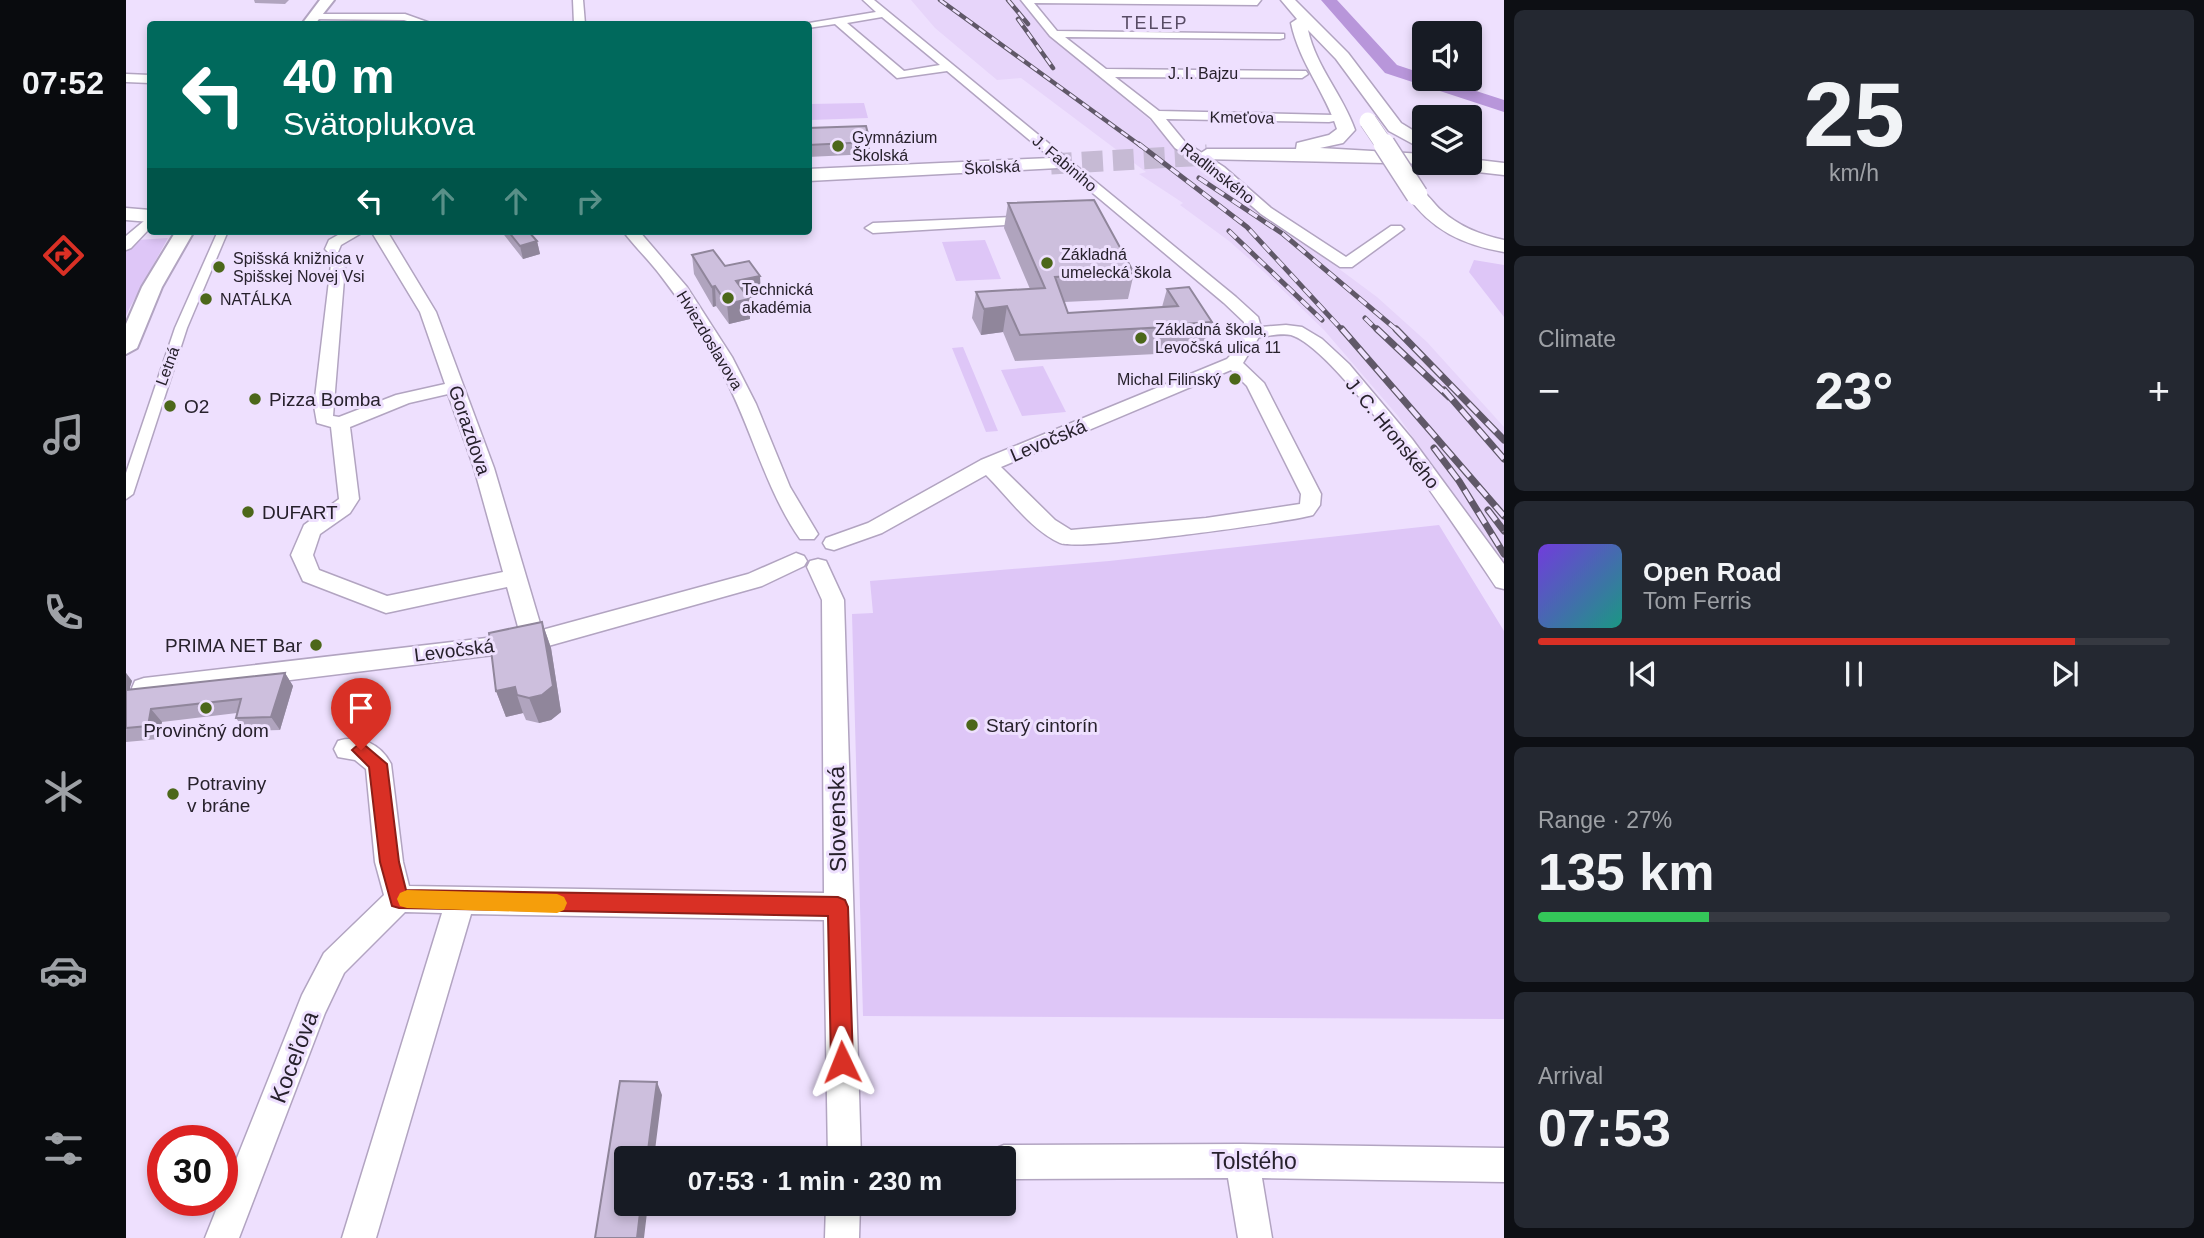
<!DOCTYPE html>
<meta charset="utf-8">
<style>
body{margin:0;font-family:Arial,sans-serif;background:#242831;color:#f1f3f6;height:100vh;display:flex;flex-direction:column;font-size:26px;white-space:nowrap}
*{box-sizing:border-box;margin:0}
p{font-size:23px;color:#9ea1a6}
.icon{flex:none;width:38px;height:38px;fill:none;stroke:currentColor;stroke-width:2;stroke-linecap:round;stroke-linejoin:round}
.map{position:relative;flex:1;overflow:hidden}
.drawer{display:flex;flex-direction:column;gap:10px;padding:10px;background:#0d0f14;width:700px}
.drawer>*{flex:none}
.guide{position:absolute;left:21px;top:21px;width:665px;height:214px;border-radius:7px;box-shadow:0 4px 10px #0003;background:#00695c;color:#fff;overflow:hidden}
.controls{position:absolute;left:1286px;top:21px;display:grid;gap:14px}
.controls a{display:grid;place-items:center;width:70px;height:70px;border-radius:7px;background:#171b24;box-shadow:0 4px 10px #0003;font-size:35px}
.speed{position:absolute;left:21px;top:1125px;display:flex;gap:14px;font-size:35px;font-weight:700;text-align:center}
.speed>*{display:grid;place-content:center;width:91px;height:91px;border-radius:50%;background:#171b24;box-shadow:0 4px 10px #0003;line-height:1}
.speed .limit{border:10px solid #d22;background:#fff;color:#111}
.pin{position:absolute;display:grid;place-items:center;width:60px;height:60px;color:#fff;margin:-72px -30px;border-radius:50% 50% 50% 0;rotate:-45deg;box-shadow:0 0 7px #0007}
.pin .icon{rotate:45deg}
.me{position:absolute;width:77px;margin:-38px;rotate:358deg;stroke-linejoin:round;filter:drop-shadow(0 0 5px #0008)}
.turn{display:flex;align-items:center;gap:24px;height:147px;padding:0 21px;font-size:32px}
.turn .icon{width:91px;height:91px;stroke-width:2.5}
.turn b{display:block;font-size:49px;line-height:60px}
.lanes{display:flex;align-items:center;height:66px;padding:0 21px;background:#0003;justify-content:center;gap:35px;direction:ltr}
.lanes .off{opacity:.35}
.big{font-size:52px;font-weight:700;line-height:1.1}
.drawer .tile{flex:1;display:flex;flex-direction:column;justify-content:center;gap:10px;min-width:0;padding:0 24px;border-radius:10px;background:#242831}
.drawer .dial{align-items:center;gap:0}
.dial b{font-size:91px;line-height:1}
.song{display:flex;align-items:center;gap:21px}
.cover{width:84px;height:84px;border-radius:10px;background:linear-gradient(135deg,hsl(260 70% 55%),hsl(170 70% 35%))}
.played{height:7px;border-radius:4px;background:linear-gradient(90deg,#d93025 85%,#363941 85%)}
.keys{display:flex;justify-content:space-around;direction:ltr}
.heat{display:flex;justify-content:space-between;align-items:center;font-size:38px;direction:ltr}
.charge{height:10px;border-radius:5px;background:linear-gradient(90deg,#34c759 27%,#363941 0)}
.trip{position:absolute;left:488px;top:1146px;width:402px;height:70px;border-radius:7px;background:#171b24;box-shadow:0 4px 10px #0003;font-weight:700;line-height:70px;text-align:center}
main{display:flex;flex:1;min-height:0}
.tabs{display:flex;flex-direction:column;width:126px;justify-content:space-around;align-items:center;background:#090b0e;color:#9ea1a6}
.tabs .icon{width:49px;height:49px}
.tabs .selected{color:#d93025}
.tabs b{font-size:32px;color:#f1f3f6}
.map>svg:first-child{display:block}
</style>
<main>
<nav class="tabs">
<b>07:52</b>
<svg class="icon selected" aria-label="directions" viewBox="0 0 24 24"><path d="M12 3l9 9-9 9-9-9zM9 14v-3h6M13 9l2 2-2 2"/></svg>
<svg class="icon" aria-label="music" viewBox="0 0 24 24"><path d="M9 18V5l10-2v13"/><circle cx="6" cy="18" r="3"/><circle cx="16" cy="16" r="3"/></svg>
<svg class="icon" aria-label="phone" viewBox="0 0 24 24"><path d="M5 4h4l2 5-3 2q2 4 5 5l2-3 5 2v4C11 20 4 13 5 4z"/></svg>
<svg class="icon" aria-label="climate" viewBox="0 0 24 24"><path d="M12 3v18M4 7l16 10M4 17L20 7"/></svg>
<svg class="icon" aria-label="car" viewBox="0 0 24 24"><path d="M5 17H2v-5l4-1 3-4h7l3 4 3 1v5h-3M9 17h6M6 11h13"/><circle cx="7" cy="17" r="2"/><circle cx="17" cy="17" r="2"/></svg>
<svg class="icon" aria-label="filters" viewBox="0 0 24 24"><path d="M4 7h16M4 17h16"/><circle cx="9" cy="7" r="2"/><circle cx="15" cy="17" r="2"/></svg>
</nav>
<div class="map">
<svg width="1378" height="1238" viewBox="0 0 1378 1238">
<rect width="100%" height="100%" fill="#eee0fe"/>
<path fill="#e7d5fa" d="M 785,0 L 894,0 L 921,32 L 1033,128 L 1049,147 L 1251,297 L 1301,342 L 1378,427 L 1378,568 L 1272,416 L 1198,330 L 1138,272 L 1103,241 L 1054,205 L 1057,203 L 1013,174 L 1020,172 L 895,78 L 871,80 L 809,28 Z"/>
<path fill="#dec6f7" d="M 738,103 L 742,118 L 684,120 L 683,104 Z
M 42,238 L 2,311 L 0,316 L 0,251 L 11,240 Z
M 859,240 L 875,279 L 830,281 L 816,242 Z
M 1348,260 L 1378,265 L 1378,317 L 1343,272 Z
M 837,347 L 872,431 L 860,432 L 826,348 Z
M 917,366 L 940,412 L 896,416 L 875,370 Z
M 1313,525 L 1378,631 L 1378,1019 L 737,1016 L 726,614 L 747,613 L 744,581 L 983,561 Z"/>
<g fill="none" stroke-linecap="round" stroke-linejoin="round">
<path fill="#b896da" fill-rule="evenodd" d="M 1195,0 L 1211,0 L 1271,65 L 1298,74 L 1298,79 L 1313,79 L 1378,100 L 1378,112 L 1259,73 Z"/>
<path stroke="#c6bad4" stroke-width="21" stroke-dasharray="21 10" stroke-linecap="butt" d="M 925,164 L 1081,155"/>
<defs>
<path id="pedestrian" d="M 92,231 L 102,231 L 61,328 L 7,494 L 0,499 L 0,473 L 49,328 Z"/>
<path id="minor" d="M 447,0 L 457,0 L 459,24 L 448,24 Z
M 737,0 L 748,0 L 1110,297 L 1132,317 L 1135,327 L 1160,325 L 1176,327 L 1196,339 L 1223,364 L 1286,439 L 1378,564 L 1378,589 L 1370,587 C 1337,538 1214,350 1165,335 C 1156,333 1143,336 1133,337 L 1117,363 L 1138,383 L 1195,494 L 1194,505 L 1187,515 C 1159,523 951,551 934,543 C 905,530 882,497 860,475 L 756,533 L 708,550 L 700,548 L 697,543 L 700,538 L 742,523 L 855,460 L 1101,359 C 1112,348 1117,338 1118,322 L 1098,303 L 821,71 L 771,78 L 709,24 L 682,28 L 682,24 L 677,24 L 750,12 ZM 756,17 L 814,65 L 778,71 L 721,23 ZM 1105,370 L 1121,386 L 1175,494 L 1174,504 L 1080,518 L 945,530 L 929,520 L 875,467 Z
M 895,0 L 1135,0 L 1131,5 L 908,3 L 931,31 L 1158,34 L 1158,38 L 1154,39 L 939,37 L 980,69 L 1180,71 L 1182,74 L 1176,78 L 989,77 L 1033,111 L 1208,115 L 1208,121 L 1203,122 L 1040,119 L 1059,142 L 1098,167 L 1145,208 L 1220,257 L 1265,226 L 1275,226 L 1278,229 L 1226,267 L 1214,267 L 1135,214 L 1088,173 L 1049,148 L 1025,118 L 924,36 Z
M 187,14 L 279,14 L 307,24 L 291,24 L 278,20 L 183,19 L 183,15 Z
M 0,74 L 24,75 L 24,83 L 0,82 Z
M 24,216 L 24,228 L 5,248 L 0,250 L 0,236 Z
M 909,216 L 914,217 L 914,223 L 747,233 L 739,228 L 747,223 Z
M 219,231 L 239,231 L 215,245 L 212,252 L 202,252 L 199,249 L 203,240 Z
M 245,231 L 261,231 L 310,312 L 368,468 L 416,630 L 622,574 L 670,553 L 678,556 L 681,561 L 678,566 L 636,586 L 408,650 L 18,698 L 9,695 L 6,688 L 9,681 L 18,678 L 394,634 L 381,587 L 260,613 L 177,581 L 165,555 L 178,525 L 213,499 L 205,427 L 191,423 L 188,406 L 205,264 L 211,262 L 219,267 L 207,416 L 213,417 L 270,395 L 319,384 L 294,312 ZM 322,394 L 348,468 L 377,572 L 261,596 L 193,570 L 187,555 L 194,534 L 224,513 L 233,499 L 224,427 L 283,403 Z
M 497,231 L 513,231 L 561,287 L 606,357 L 630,404 L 664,487 L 692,534 L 688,539 L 674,539 C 640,490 627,433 600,380 C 582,343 560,308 535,276 C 523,260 509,247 497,231 Z
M 692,559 L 700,561 L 718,600 L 735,1158 L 702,1158 L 698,920 L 345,914 L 250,1238 L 216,1238 L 316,913 L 279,912 L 218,973 L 199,1013 L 113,1238 L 79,1238 L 176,995 L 198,953 L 258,895 L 249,862 L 240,769 L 229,760 L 212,757 L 208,749 L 212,741 C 233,734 255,744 265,764 L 277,862 L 283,886 L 698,893 L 696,600 L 681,567 L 684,561 Z
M 1116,1144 L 1378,1148 L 1378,1182 L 1136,1178 L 1146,1238 L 1112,1238 L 1102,1178 L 878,1179 L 878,1158 L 863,1158 L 866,1150 L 878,1145 Z
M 700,1204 L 734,1204 L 733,1238 L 699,1238 Z"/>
<path id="tertiary" d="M 194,0 L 208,0 L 189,24 L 176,24 Z
M 50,231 L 68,231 L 36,287 L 11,348 L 0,354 L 0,324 L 16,287 Z"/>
<path id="secondary" d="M 1155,0 L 1169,0 L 1222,53 L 1275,123 L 1298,137 L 1298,150 L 1263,131 L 1210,59 L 1182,30 C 1190,67 1217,95 1229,130 L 1217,143 L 1194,148 L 1298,154 L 1298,163 L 1305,164 L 1074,159 L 1072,155 L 1081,149 L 1170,149 L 1171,143 L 1203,135 L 1211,129 C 1199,92 1173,62 1165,23 L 1171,19 Z
M 925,158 L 935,164 L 932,168 L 682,181 L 682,169 Z
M 1344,159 L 1378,163 L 1378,175 L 1325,169 L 1315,163 L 1344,163 Z
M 1291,189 C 1302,192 1307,204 1316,211 C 1334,227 1355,235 1378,240 L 1378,252 C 1337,245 1305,230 1281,195 Z
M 0,208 L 24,210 L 24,222 L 0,220 Z"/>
</defs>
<use href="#pedestrian" stroke="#b2a4c1" stroke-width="3"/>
<use href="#minor" stroke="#b2a4c1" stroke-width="3"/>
<use href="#tertiary" stroke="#b2a4c1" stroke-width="4"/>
<use href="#secondary" stroke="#b2a4c1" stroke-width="3"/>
<use href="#pedestrian" fill="#fff" fill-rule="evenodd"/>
<use href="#minor" fill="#fff" fill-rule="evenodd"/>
<use href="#tertiary" fill="#fff" fill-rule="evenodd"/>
<use href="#secondary" fill="#fff" fill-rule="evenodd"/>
<defs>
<path id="rail-far2" d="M 814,0 L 1015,146
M 882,0 L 902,24
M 892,19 L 927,68"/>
<path id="rail-far1" d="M 1013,144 L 1121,227 L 1217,331
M 1073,178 L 1157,234 L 1272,331
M 1103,231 L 1196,320
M 1239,318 L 1252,331"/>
<path id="rail" d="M 1216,329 L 1378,516
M 1251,329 L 1323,397
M 1270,329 L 1378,440
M 1318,390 L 1378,459
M 1308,448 L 1333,481 L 1378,554
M 1362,510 L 1378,531"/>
</defs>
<use href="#rail-far2" stroke="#605868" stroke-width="4.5"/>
<use href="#rail-far1" stroke="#605868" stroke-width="5"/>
<use href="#rail" stroke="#605868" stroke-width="7"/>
<use href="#rail-far2" stroke="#eee0fe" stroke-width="2.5" stroke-dasharray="8" stroke-linecap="butt"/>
<use href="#rail-far1" stroke="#eee0fe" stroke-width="3.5" stroke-dasharray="10" stroke-linecap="butt"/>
<use href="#rail" stroke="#eee0fe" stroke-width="4.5" stroke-dasharray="13" stroke-linecap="butt"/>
<defs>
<path id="secondary-bridge-far1" d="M 1242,121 L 1259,146"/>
<path id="secondary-bridge" d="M 1258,144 L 1291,195"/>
</defs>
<use href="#secondary-bridge-far1" stroke="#b2a4c1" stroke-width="18" stroke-linecap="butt"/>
<use href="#secondary-bridge" stroke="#b2a4c1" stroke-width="24" stroke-linecap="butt"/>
<use href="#secondary-bridge-far1" stroke="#fff" stroke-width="17"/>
<use href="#secondary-bridge" stroke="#fff" stroke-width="21"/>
</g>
<path fill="#b0a4be" d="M 128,0 L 163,0 L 159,4 L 129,3 Z
M 682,128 L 744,142 L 744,154 L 682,157 Z
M 882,203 L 1008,273 L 1002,299 L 938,302 L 942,313 L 1036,307 L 1041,289 L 1086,322 L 1077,348 L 1051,350 L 1050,353 L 889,361 L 877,332 L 855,335 L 846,318 L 850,292 L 904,289 L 878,228 Z
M 375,231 L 402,231 L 411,241 L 414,254 L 397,259 Z
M 566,255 L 599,266 L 635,295 L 623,298 L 624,319 L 603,324 L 590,306 L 587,307 L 568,274 Z
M 416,622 L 425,648 L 435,712 L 425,720 L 413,723 L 400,720 L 397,713 L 380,717 L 370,691 Z
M 0,673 L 6,681 L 4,687 L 4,690 L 159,673 L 167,686 L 154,730 L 119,731 L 110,718 L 111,713 L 36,722 L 33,739 L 0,742 Z"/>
<path fill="#90869b" d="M 411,241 L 414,254 L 397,259 L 394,246 Z
M 634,276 L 635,295 L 612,301 L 610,281 Z
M 589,286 L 590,306 L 587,307 L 586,287 Z
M 623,299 L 624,319 L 603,324 L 601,304 Z
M 881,306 L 877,332 L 855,335 L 858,309 Z
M 416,622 L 425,648 L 435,712 L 425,720 L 413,723 L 403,698 Z
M 0,673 L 6,681 L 4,687 L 6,704 L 0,697 Z
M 159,673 L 167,686 L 154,730 L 145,717 Z
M 389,687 L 391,695 L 397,713 L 380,717 L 370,691 Z
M 25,709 L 36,722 L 33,739 L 22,726 Z
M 531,1082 L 536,1095 L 528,1158 L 521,1158 Z
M 515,1204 L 522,1204 L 518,1238 L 511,1238 Z"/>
<path fill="#cdbfdd" stroke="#90869b" stroke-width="2" d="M 740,126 L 744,142 L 682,145 L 682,128 Z
M 968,200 L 1008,273 L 929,277 L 942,313 L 1052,306 L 1041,289 L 1063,287 L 1086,322 L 1056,324 L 1058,326 L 894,335 L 881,306 L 858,309 L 850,292 L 919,288 L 882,203 Z
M 382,231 L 402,231 L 411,241 L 394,246 Z
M 587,250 L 599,266 L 623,261 L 634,276 L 610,281 L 623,299 L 601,304 L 589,286 L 586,287 L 566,255 Z
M 416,622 L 427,686 L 416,695 L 403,698 L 391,695 L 389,687 L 370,691 L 363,633 Z
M 159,673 L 145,717 L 110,718 L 115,699 L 25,709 L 22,726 L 0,728 L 0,690 Z
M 494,1081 L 531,1082 L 521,1158 L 500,1158 L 500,1204 L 515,1204 L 511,1238 L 469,1238 Z"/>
<path fill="#d93025" stroke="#8d1f18" stroke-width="2" d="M 235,742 L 261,764 L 273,862 L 280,890 L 712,897 L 719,900 L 722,907 L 727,1062 L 724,1070 L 716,1073 L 708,1070 L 705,1062 L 702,916 L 273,908 L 266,906 L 254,862 L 243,767 L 226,750 Z"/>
<path fill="#f59e0b" d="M 281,890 L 431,894 L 438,897 L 441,903 L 438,910 L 431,913 L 281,908 L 274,906 L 271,899 L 274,893 Z"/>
<g fill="#4c671a" stroke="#eee0fe" stroke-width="2.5">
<circle cx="712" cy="146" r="7"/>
<circle cx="921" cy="263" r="7"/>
<circle cx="93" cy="267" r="7"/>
<circle cx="602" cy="298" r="7"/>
<circle cx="80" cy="299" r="7"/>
<circle cx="1015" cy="338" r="7"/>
<circle cx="1109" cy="379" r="7"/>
<circle cx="129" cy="399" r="7"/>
<circle cx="44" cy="406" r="7"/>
<circle cx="122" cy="512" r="7"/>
<circle cx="190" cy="645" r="7"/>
<circle cx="80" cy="708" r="7"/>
<circle cx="846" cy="725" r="7"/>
<circle cx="47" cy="794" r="7"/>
</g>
<g text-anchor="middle" stroke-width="6" stroke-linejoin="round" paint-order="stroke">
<g font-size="16" fill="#27212c" stroke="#eee0fe">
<text x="1077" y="79">J. I. Bajzu</text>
<text transform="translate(1116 117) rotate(1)" y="6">Kmeťova</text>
<text transform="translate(939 163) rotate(40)" y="6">J. Fabiniho</text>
<text transform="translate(866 167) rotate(-3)" y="6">Školská</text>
<text transform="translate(1092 173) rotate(38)" y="6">Radlinského</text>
<text transform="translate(584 340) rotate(59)" y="6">Hviezdoslavova</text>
<text transform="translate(41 366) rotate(-70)" y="6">Letná</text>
</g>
<g font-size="16" fill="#27212c" stroke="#eee0fe" text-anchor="start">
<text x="726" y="143">Gymnázium<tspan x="726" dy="18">Školská</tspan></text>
<text x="935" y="260">Základná<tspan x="935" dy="18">umelecká škola</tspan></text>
<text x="107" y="264">Spišská knižnica v<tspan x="107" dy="18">Spišskej Novej Vsi</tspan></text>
<text x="616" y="295">Technická<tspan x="616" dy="18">akadémia</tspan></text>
<text x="94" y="305">NATÁLKA</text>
<text x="1029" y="335">Základná škola,<tspan x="1029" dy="18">Levočská ulica 11</tspan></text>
<text x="1095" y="385" text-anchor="end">Michal Filinský</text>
</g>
<g font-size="18" letter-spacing="2" fill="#584c65" stroke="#eee0fe">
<text x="1029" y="29">TELEP</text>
</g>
<g font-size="19" fill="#27212c" stroke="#eee0fe" text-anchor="start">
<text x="143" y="406">Pizza Bomba</text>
<text x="58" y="413">O2</text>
<text x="136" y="519">DUFART</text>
<text x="176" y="652" text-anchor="end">PRIMA NET Bar</text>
<text x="860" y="732">Starý cintorín</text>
<text x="80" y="737" text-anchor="middle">Provinčný dom</text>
<text x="61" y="790">Potraviny<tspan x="61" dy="22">v bráne</tspan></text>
</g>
<g font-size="19" fill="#27212c" stroke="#eee0fe">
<text transform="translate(344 430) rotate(71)" y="7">Gorazdova</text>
<text transform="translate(1267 433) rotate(51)" y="7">J. C. Hronského</text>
<text transform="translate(922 440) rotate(-23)" y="7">Levočská</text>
<text transform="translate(328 650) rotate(-7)" y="7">Levočská</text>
</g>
<g font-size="23" fill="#27212c" stroke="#eee0fe">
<text transform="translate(711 819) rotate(-91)" y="8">Slovenská</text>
<text transform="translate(168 1057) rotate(-69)" y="8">Koceľova</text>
<text x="1128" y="1169">Tolstého</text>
</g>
</g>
</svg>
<div class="controls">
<a><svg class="icon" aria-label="sound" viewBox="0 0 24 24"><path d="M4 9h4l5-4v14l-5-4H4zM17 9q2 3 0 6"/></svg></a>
<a><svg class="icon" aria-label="layers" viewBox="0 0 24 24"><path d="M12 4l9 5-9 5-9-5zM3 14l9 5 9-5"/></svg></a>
</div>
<div class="speed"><div class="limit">30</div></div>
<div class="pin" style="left:235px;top:750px;background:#d93025"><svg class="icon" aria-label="arrive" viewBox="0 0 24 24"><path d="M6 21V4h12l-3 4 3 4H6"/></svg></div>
<svg class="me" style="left:716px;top:1062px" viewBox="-20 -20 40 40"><path d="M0-17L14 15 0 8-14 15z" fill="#d93025" stroke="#fff" stroke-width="4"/></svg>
<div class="trip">07:53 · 1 min · 230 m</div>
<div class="guide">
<div class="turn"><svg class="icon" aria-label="left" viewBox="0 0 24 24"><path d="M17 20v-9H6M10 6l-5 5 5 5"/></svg><div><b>40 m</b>Svätoplukova</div></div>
<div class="lanes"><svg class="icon" aria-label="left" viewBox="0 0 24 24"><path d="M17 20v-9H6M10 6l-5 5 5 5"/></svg><svg class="icon off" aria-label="ahead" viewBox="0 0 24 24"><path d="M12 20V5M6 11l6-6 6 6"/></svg><svg class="icon off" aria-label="ahead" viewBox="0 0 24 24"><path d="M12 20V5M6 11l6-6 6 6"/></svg><svg class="icon off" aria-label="right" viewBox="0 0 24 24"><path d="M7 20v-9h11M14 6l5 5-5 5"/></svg></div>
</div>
</div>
<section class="drawer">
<div class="tile dial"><b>25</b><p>km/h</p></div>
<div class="tile"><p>Climate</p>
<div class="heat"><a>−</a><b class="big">23°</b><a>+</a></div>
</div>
<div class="tile">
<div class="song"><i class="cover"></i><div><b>Open Road</b><p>Tom Ferris</p></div></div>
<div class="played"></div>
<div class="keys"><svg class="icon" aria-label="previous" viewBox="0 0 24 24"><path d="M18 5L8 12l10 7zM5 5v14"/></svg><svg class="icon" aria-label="pause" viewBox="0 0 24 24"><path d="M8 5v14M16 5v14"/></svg><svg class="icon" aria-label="next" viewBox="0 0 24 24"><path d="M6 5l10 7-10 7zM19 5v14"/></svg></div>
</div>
<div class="tile"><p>Range · 27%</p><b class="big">135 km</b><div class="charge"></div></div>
<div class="tile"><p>Arrival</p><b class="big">07:53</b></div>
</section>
</main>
